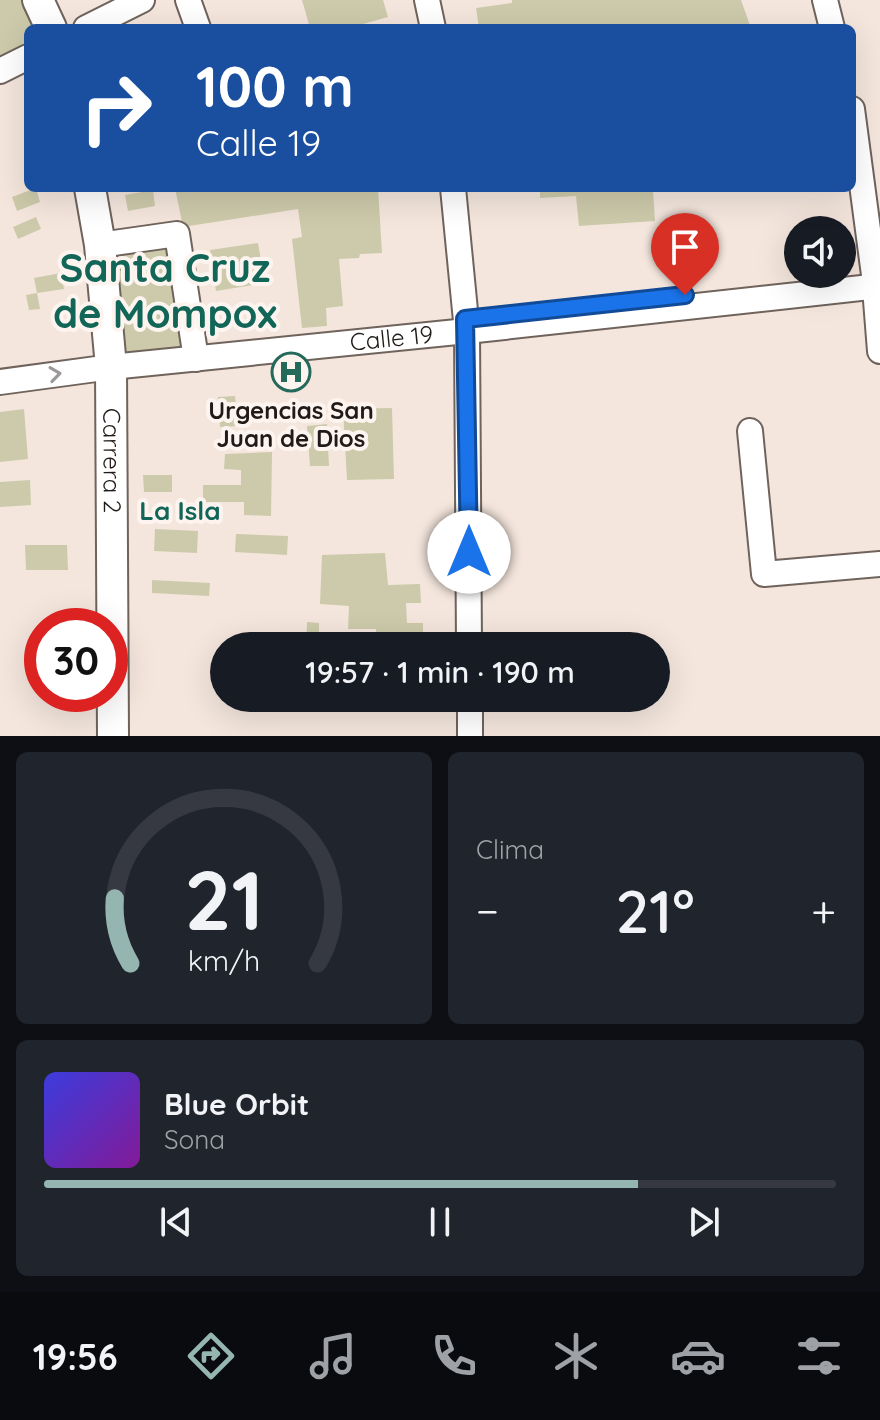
<!DOCTYPE html>
<html lang="es">
<meta charset="utf-8">
<style>
body{margin:0;font-family:Quicksand,sans-serif;background:#20242c;color:#f1f3f6;height:100vh;display:flex;flex-direction:column;font-size:30px;white-space:nowrap}
*{box-sizing:border-box;margin:0}
p{font-size:26px;color:#9ea1a6}
.icon{flex:none;width:44px;height:44px;fill:none;stroke:currentColor;stroke-width:2;stroke-linecap:round;stroke-linejoin:round}
.map{position:relative;height:736px;overflow:hidden}
.side{display:flex;flex-direction:column;gap:16px;padding:16px;background:#0d0f14;flex:1}
.side>*{flex:none}
.hud{position:absolute;left:24px;top:24px;width:832px;height:168px;border-radius:12px;box-shadow:0 8px 32px #0002;background:#1a4fa0;color:#fff;overflow:hidden}
.buttons{position:absolute;left:784px;top:216px;display:grid;gap:16px}
.buttons a{display:grid;place-items:center;width:72px;height:72px;border-radius:50%;background:#171b24;box-shadow:0 8px 32px #0002;font-size:40px}
.speed{position:absolute;left:24px;top:608px;display:flex;gap:16px;font-size:40px;font-weight:700;text-align:center}
.speed>*{display:grid;place-content:center;width:104px;height:104px;border-radius:50%;background:#171b24;box-shadow:0 8px 32px #0002;line-height:1}
.speed .limit{border:12px solid #d22;background:#fff;color:#111}
.pin{position:absolute;display:grid;place-items:center;width:68px;height:68px;color:#fff;margin:-82px -34px;border-radius:50% 50% 50% 0;rotate:-45deg;box-shadow:0 0 8px #0007}
.pin .icon{rotate:45deg}
.me{position:absolute;width:88px;margin:-44px;rotate:0deg;stroke-linejoin:round;filter:drop-shadow(0 0 6px #0008)}
.turn{display:flex;align-items:center;gap:28px;height:168px;padding:0 40px;font-size:36px}
.turn .icon{width:104px;height:104px;stroke-width:2.5}
.turn b{display:block;font-size:56px;line-height:68px}
.big{font-size:60px;font-weight:600;line-height:1.1}
.side .widget{flex:1;display:flex;flex-direction:column;justify-content:center;gap:12px;min-width:0;padding:0 28px;border-radius:12px;background:#20242c}
.side .dial{align-items:center;gap:0}
.dial svg{height:208px;overflow:visible;fill:none;stroke:#363941;stroke-width:7;stroke-linecap:round;text-anchor:middle}
.dial text{fill:#f1f3f6;stroke:none}
.song{display:flex;align-items:center;gap:24px}
.cover{width:96px;height:96px;border-radius:12px;background:linear-gradient(135deg,hsl(240 70% 55%),hsl(290 70% 35%))}
.played{height:8px;border-radius:4px;background:linear-gradient(90deg,#95b5b0 75%,#363941 75%)}
.keys{display:flex;justify-content:space-around;direction:ltr}
.heat{display:flex;justify-content:space-between;align-items:center;font-size:44px;direction:ltr}
.side .tiles{flex:1;display:grid;gap:16px;grid-template-columns:1fr 1fr}
.widget:last-child{grid-column:span 2}
.trip{position:absolute;left:210px;top:632px;width:460px;height:80px;border-radius:40px;background:#171b24;box-shadow:0 8px 32px #0002;font-weight:600;line-height:80px;text-align:center}
.menu{display:flex;height:128px;justify-content:space-around;align-items:center;background:#090b0e;color:#9ea1a6}
.menu .icon{width:56px;height:56px}
.menu .selected{color:#95b5b0}
.menu b{font-size:36px;color:#f1f3f6}
.map>svg:first-child{display:block}
</style>
<div class="map">
<svg width="880" height="736" viewBox="0 0 880 736">
<rect width="100%" height="100%" fill="#f4e6dd"/>
<path fill="#cdcaab" d="M 0,0 L 38,0 L 51,28 L 28,28 L 28,53 L 0,66 Z
M 302,0 L 383,0 L 388,17 L 349,28 L 310,28 Z
M 512,0 L 741,0 L 751,28 L 479,28 L 476,8 L 512,3 Z
M 36,188 L 40,202 L 17,211 L 12,197 Z
M 175,188 L 378,188 L 382,253 L 360,254 L 359,258 L 339,259 L 343,306 L 326,308 L 327,326 L 302,328 L 292,239 L 302,237 L 298,209 L 183,227 Z
M 540,188 L 666,188 L 653,190 L 655,221 L 579,226 L 576,196 L 540,198 Z
M 153,190 L 155,206 L 128,211 L 125,195 Z
M 36,217 L 41,229 L 18,239 L 13,227 Z
M 177,234 L 196,359 L 111,367 L 100,245 Z
M 258,243 L 265,283 L 216,291 L 210,250 Z
M 61,273 L 64,289 L 37,293 L 40,309 L 29,310 L 26,295 L 37,293 L 34,278 Z
M 235,396 L 238,426 L 220,427 L 218,397 Z
M 392,408 L 394,479 L 347,480 L 343,409 Z
M 24,409 L 28,459 L 0,462 L 0,412 Z
M 327,424 L 329,466 L 310,466 L 307,426 Z
M 272,452 L 271,516 L 244,515 L 244,502 L 203,502 L 203,485 L 241,485 L 241,470 L 224,469 L 225,454 Z
M 143,475 L 172,475 L 172,492 L 144,492 Z
M 30,480 L 31,505 L 0,507 L 0,482 Z
M 155,529 L 198,531 L 197,553 L 154,551 Z
M 236,534 L 288,536 L 287,555 L 235,552 Z
M 25,545 L 67,545 L 68,570 L 26,570 Z
M 385,553 L 388,585 L 420,584 L 421,603 L 406,603 L 407,623 L 423,623 L 423,646 L 376,646 L 376,629 L 348,629 L 349,606 L 320,604 L 322,555 Z
M 152,580 L 210,583 L 209,596 L 152,593 Z
M 307,622 L 319,623 L 319,646 L 306,646 Z"/>
<g fill="none" stroke-linecap="round" stroke-linejoin="round">
<defs>
<g id="minor">
<path d="M 188,0 L 198,28"/>
<path d="M 427,0 L 433,28"/>
<path d="M 825,0 L 832,28"/>
<path d="M 86,28 L 142,0"/>
<path d="M 0,71 L 28,57"/>
<path d="M 852,109 L 874,275 L 880,351"/>
<path d="M 453,188 L 467,331 L 469,646"/>
<path d="M 100,245 L 177,234 L 196,359"/>
<path id="s1" d="M 0,382 L 111,367 L 467,331 L 880,286"/>
<path d="M 750,431 L 764,574 L 880,564"/>
<path d="M 470,698 L 470,736"/>
</g>
<g id="major">
<path d="M 38,0 L 51,28"/>
<path id="s2" d="M 90,188 L 100,245 L 111,367 L 113,736"/>
</g>
</defs>
<use href="#minor" stroke="#6f635c" stroke-width="28"/>
<use href="#major" stroke="#6f635c" stroke-width="34"/>
<use href="#minor" stroke="#fff" stroke-width="24"/>
<use href="#major" stroke="#fff" stroke-width="30"/>
</g>
<circle fill="#9d9267" cx="121" cy="265" r="6"/>
<defs><path id="oneway-chevron" d="M-2-3.5L2.5 0L-2 3.5" fill="none" stroke-width="1.6" stroke-linecap="round" stroke-linejoin="round" transform="scale(2)"/></defs>
<use stroke="#9b9897" href="#oneway-chevron" transform="translate(55 374) rotate(-8)"/>
<g fill="none" stroke-linecap="round" stroke-linejoin="round">
<defs>
<path id="route" d="M 469,552 L 465,319 L 685,295"/>
</defs>
<use href="#route" stroke="#114b97" stroke-width="20"/>
<use href="#route" stroke="#1a73e8" stroke-width="14"/>
</g>
<defs>
<symbol id="hospital-ring" viewBox="-11 -11 22 22"><circle r="9.5" fill="#fdf4ef" stroke="#25695b" stroke-width="1.5"/><path d="M-5-5h3v3.5h4V-5h3V5h-3V1.5h-4V5h-3Z" fill="#25695b"/></symbol>
</defs>
<g fill-rule="evenodd">
<use href="#hospital-ring" x="269" y="350" width="44" height="44"/>
</g>
<g text-anchor="middle" stroke-width="8" stroke-linejoin="round" paint-order="stroke">
<g font-size="24" fill="#201b18" stroke="#fdf4ef">
<text dy="8" stroke="none"><textPath href="#s1" startOffset="394">Calle 19</textPath></text>
<text dy="8" stroke="none"><textPath href="#s2" startOffset="274">Carrera 2</textPath></text>
</g>
<g font-size="24" font-weight="bold" fill="#201b18" stroke="#fdf4ef">
<text x="291" y="419">Urgencias San<tspan x="291" dy="28">Juan de Dios</tspan></text>
</g>
<g font-size="26" font-weight="bold" fill="#126657" stroke="#fdf4ef">
<text x="180" y="520">La Isla</text>
</g>
<g font-size="40" font-weight="bold" fill="#126657" stroke="#fdf4ef">
<text x="165" y="282">Santa Cruz<tspan x="165" dy="46">de Mompox</tspan></text>
</g>
</g>
</svg>
<div class="buttons">
<a><svg class="icon" aria-label="sound" viewBox="0 0 24 24"><path d="M4 9h4l5-4v14l-5-4H4zM17 9q2 3 0 6"/></svg></a>
</div>
<div class="speed"><div class="limit">30</div></div>
<div class="pin" style="left:685px;top:295px;background:#d93025"><svg class="icon" aria-label="arrive" viewBox="0 0 24 24"><path d="M6 21V4h12l-3 4 3 4H6"/></svg></div>
<svg class="me" style="left:469px;top:552px" viewBox="-20 -20 40 40"><circle r="19" fill="#fff"/><path d="M0-13L10 11 0 6-10 11z" fill="#1a73e8"/></svg>
<div class="trip">19:57 · 1 min · 190 m</div>
<div class="hud">
<div class="turn"><svg class="icon" aria-label="right" viewBox="0 0 24 24"><path d="M7 20v-9h11M14 6l5 5-5 5"/></svg><div><b>100 m</b>Calle 19</div></div>
</div>
</div>
<section class="side">
<div class="tiles">
<div class="widget dial"><svg viewBox="0 0 100 80">
<path d="M14 69A42 42 0 1 1 86 69"/>
<path d="M14 69A42 42 0 0 1 8 44" stroke="#95b5b0"/>
<text x="50" y="56" font-size="32" font-weight="700">21</text>
<text x="50" y="72" font-size="11">km/h</text>
</svg></div>
<div class="widget"><p>Clima</p>
<div class="heat"><a>−</a><b class="big">21°</b><a>+</a></div>
</div>
<div class="widget">
<div class="song"><i class="cover"></i><div><b>Blue Orbit</b><p>Sona</p></div></div>
<div class="played"></div>
<div class="keys"><svg class="icon" aria-label="previous" viewBox="0 0 24 24"><path d="M18 5L8 12l10 7zM5 5v14"/></svg><svg class="icon" aria-label="pause" viewBox="0 0 24 24"><path d="M8 5v14M16 5v14"/></svg><svg class="icon" aria-label="next" viewBox="0 0 24 24"><path d="M6 5l10 7-10 7zM19 5v14"/></svg></div>
</div>
</div>
</section>
<nav class="menu">
<b>19:56</b>
<svg class="icon selected" aria-label="directions" viewBox="0 0 24 24"><path d="M12 3l9 9-9 9-9-9zM9 14v-3h6M13 9l2 2-2 2"/></svg>
<svg class="icon" aria-label="music" viewBox="0 0 24 24"><path d="M9 18V5l10-2v13"/><circle cx="6" cy="18" r="3"/><circle cx="16" cy="16" r="3"/></svg>
<svg class="icon" aria-label="phone" viewBox="0 0 24 24"><path d="M5 4h4l2 5-3 2q2 4 5 5l2-3 5 2v4C11 20 4 13 5 4z"/></svg>
<svg class="icon" aria-label="climate" viewBox="0 0 24 24"><path d="M12 3v18M4 7l16 10M4 17L20 7"/></svg>
<svg class="icon" aria-label="car" viewBox="0 0 24 24"><path d="M5 17H2v-5l4-1 3-4h7l3 4 3 1v5h-3M9 17h6M6 11h13"/><circle cx="7" cy="17" r="2"/><circle cx="17" cy="17" r="2"/></svg>
<svg class="icon" aria-label="filters" viewBox="0 0 24 24"><path d="M4 7h16M4 17h16"/><circle cx="9" cy="7" r="2"/><circle cx="15" cy="17" r="2"/></svg>
</nav>
